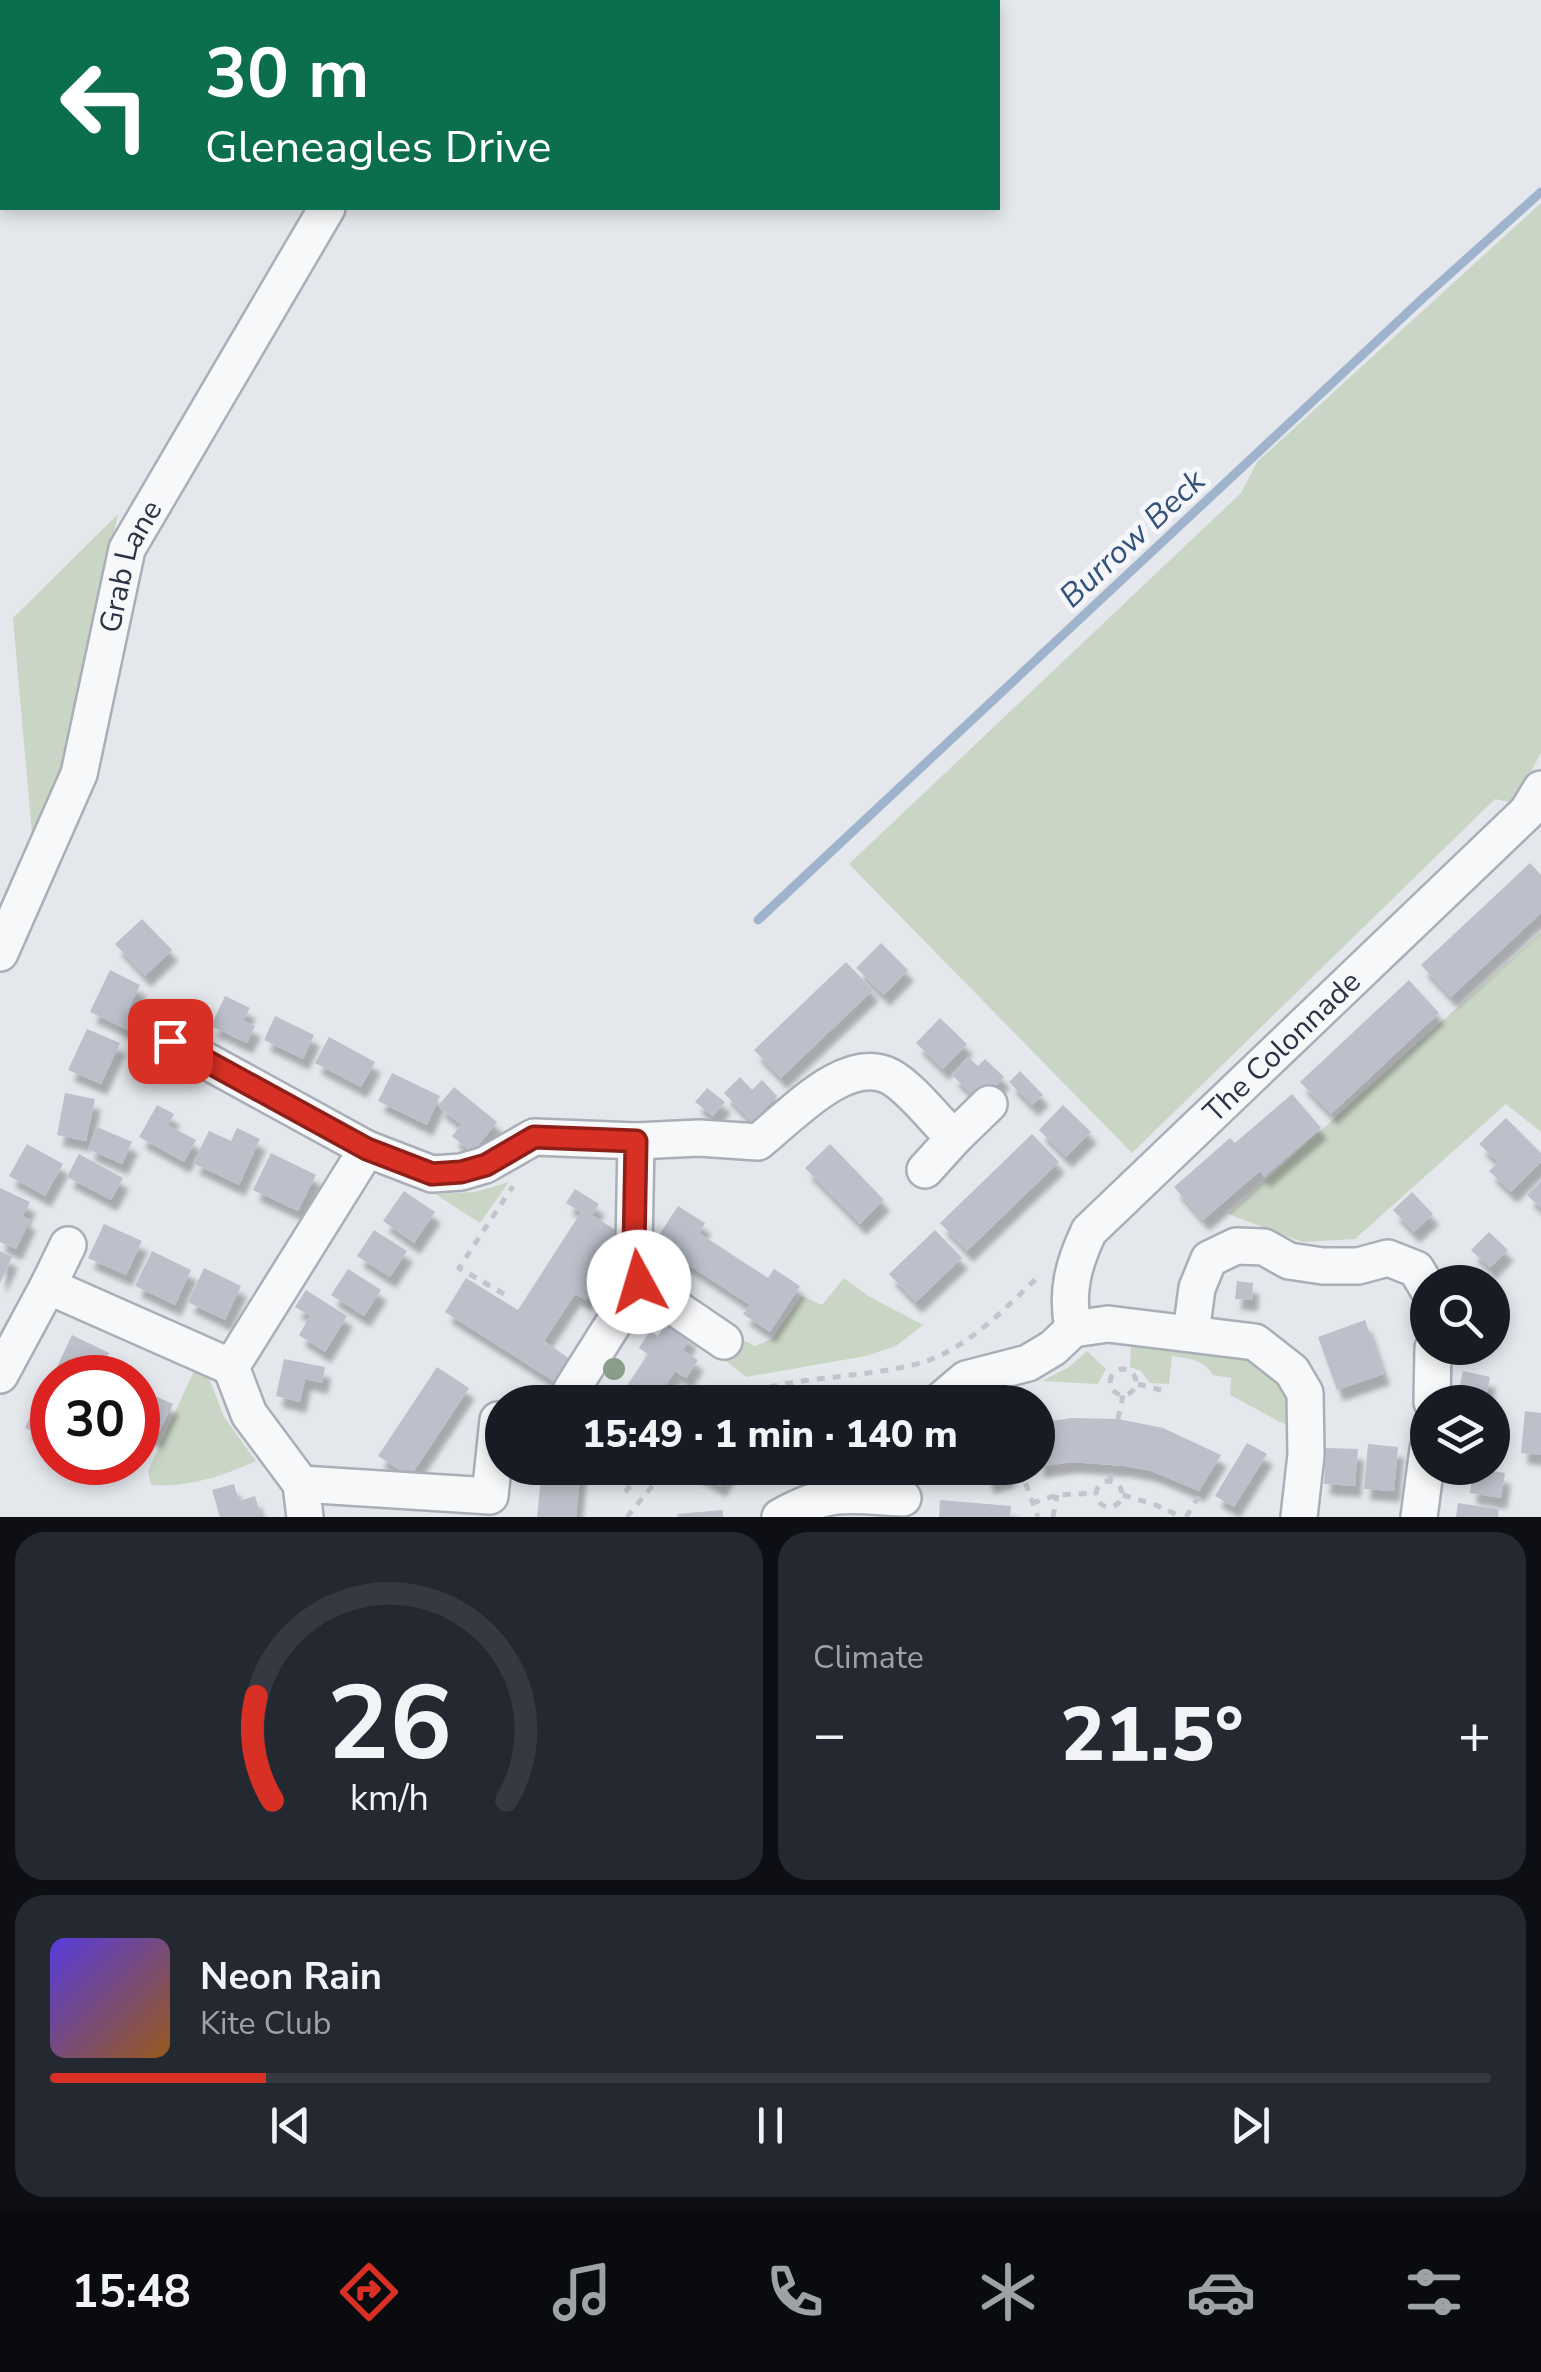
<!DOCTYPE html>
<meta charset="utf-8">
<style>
body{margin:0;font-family:"Nunito Sans",sans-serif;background:#242831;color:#f1f3f6;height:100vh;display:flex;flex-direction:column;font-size:38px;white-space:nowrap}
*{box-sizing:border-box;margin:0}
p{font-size:32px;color:#9ea1a6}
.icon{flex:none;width:55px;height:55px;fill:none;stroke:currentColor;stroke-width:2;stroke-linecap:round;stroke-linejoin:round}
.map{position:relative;height:1517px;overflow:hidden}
.sheet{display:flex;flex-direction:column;gap:15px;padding:15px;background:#0d0f14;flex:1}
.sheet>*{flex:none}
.hud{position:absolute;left:0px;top:0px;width:1000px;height:210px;box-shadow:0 5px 15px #0003;background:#0b6e4f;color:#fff;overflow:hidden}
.fabs{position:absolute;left:1410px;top:1265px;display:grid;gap:20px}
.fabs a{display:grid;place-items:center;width:100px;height:100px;border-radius:50%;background:#171b24;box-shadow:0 5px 15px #0003;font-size:50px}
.speed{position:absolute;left:30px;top:1355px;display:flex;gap:20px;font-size:50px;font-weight:700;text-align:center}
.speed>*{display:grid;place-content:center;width:130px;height:130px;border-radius:50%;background:#171b24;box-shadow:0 5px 15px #0003;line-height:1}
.speed .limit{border:15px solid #d22;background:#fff;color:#111}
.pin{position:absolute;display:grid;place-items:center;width:85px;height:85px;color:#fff;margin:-42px;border-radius:20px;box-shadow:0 5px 15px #0006}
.me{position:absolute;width:110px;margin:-55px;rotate:354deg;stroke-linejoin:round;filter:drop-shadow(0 0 8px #0008)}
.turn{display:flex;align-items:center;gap:35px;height:210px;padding:0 40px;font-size:45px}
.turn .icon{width:130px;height:130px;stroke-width:2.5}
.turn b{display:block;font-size:70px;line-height:85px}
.big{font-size:75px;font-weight:800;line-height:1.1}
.sheet .tile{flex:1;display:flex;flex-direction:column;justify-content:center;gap:15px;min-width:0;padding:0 35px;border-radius:30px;background:#242831}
.sheet .dial{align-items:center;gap:0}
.dial svg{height:260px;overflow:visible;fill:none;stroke:#363941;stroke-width:7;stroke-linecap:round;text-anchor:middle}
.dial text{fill:#f1f3f6;stroke:none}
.song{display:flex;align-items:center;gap:30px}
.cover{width:120px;height:120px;border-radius:15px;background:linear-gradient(135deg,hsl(250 70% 55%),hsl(30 70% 35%))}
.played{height:10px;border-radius:5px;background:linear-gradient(90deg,#d93025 15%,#363941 15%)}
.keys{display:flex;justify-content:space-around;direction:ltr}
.heat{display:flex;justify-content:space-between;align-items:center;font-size:55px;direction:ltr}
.sheet .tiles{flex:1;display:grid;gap:15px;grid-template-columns:1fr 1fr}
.tile:last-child{grid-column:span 2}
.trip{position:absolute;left:485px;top:1385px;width:570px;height:100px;border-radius:50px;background:#171b24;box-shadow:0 5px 15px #0003;font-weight:800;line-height:100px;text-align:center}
.menu{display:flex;height:160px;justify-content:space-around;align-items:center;background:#090b0e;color:#9ea1a6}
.menu .icon{width:70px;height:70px}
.menu .on{color:#d93025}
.menu b{font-size:45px;color:#f1f3f6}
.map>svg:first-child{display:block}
</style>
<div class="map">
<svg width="1541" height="1517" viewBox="0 0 1541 1517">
<defs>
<filter id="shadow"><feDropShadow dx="6" dy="11" stdDeviation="2.5" flood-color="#0004"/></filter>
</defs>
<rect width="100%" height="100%" fill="#e4e7ec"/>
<path fill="#c9d6c5" d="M 1541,203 L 1541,753 L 1514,803 L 1495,799 L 1132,1153 L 849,864 L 1241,493 L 1257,462 Z
M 118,514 L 61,772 L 32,834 L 13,618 Z
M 1541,932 L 1541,1132 L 1506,1104 L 1355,1239 L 1303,1242 L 1228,1214 Z
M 509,1182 L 480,1223 L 435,1194 L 475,1192 Z
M 844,1278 L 870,1297 L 923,1325 L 896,1346 L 866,1356 L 746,1377 L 722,1358 L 737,1337 L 755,1346 L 772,1339 L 802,1296 L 822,1305 Z
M 1131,1346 C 1193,1351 1287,1340 1291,1425 L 1282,1423 L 1230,1395 L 1231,1378 L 1213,1375 C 1204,1359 1189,1359 1172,1356 L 1169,1384 L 1150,1383 L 1141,1371 L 1130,1367 Z
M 1087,1351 L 1106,1369 L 1098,1384 L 1042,1381 L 1069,1367 Z
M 194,1371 L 209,1378 L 224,1417 L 256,1461 C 223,1476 187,1488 151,1485 L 148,1471 Z"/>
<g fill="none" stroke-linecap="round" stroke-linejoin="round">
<path stroke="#9fb4cc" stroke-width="9" d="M 758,920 L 1422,299 L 1541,192"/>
</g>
<path fill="#bbc0ca" filter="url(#shadow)" d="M 1530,863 L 1541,875 L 1541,913 L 1451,997 L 1421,965 Z
M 142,919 L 172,950 L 145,976 L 115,944 Z
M 881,943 L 908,970 L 884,995 L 856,968 Z
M 846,962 L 873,990 L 781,1078 L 754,1050 Z
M 110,970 L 140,985 L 128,1010 L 142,1016 L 134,1033 L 90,1012 Z
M 1409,980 L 1439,1013 L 1331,1114 L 1300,1082 Z
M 225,996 L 250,1008 L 243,1020 L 255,1026 L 247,1043 L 211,1026 Z
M 275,1016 L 314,1035 L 303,1059 L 264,1040 Z
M 940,1018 L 967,1044 L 943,1069 L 916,1043 Z
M 87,1029 L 120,1043 L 101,1084 L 68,1070 Z
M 329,1037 L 375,1062 L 361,1087 L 315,1063 Z
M 968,1057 L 978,1066 L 985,1059 L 1004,1077 L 980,1102 L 952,1075 Z
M 1020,1071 L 1043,1095 L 1032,1105 L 1009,1082 Z
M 392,1073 L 440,1096 L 427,1125 L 378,1101 Z
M 740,1077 L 752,1090 L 762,1080 L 777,1096 L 752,1122 L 724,1093 Z
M 454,1087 L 497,1122 L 472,1153 L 452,1136 L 461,1125 L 438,1106 Z
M 707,1088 L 725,1102 L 713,1116 L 695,1102 Z
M 65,1093 L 95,1099 L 86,1141 L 57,1135 Z
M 1292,1094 L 1321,1128 L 1264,1177 L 1260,1171 L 1203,1220 L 1174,1187 L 1230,1138 L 1235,1143 Z
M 157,1105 L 174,1114 L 168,1125 L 196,1140 L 184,1162 L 139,1137 Z
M 1063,1105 L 1091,1132 L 1066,1157 L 1039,1130 Z
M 1506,1118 L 1541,1153 L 1541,1162 L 1511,1192 L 1489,1171 L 1498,1162 L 1479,1144 Z
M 97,1127 L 132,1142 L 122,1164 L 88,1149 Z
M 237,1128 L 260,1139 L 239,1185 L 193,1163 L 209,1131 L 231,1141 Z
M 1032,1134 L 1059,1162 L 967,1251 L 940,1223 Z
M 27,1144 L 63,1164 L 45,1196 L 9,1176 Z
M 830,1144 L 884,1200 L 860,1224 L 805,1168 Z
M 271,1153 L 316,1175 L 298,1211 L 253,1190 Z
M 79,1154 L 123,1178 L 111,1200 L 67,1177 Z
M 1541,1181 L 1541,1208 L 1527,1195 Z
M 0,1188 L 30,1202 L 23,1216 L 30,1220 L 16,1249 L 0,1242 Z
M 575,1189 L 599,1204 L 592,1215 L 617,1231 L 586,1279 L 595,1285 L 586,1300 L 575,1294 L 544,1341 L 573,1361 L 558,1384 L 445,1312 L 466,1278 L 518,1310 L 581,1212 L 566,1203 Z
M 404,1191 L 435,1212 L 414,1243 L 383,1221 Z
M 1412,1192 L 1433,1214 L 1414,1232 L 1393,1210 Z
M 678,1206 L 705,1223 L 699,1233 L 768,1278 L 774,1269 L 800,1286 L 770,1332 L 743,1314 L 750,1305 L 681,1260 L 674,1269 L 648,1252 Z
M 104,1224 L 142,1241 L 126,1275 L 88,1258 Z
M 374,1230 L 407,1251 L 390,1277 L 357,1256 Z
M 935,1230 L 962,1258 L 916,1302 L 889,1274 Z
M 1489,1232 L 1508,1250 L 1490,1268 L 1471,1250 Z
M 0,1251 L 12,1257 L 0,1283 Z
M 152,1251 L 191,1270 L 175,1305 L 135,1286 Z
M 204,1268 L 241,1286 L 225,1320 L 188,1302 Z
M 348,1269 L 381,1290 L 364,1316 L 331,1295 Z
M 1237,1281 L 1253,1283 L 1252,1300 L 1235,1299 Z
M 306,1290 L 347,1316 L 325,1352 L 299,1335 L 310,1316 L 295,1307 Z
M 1365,1320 L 1384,1374 L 1337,1390 L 1318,1337 Z
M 667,1322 L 691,1337 L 683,1350 L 698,1360 L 686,1378 L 675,1371 L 655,1402 L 651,1402 L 626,1387 L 648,1354 L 639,1348 L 650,1331 L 658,1336 Z
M 72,1335 L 109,1353 L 98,1378 L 74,1378 L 56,1369 Z
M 284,1359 L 325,1367 L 322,1383 L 305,1379 L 300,1402 L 276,1396 Z
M 437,1367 L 469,1388 L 410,1477 L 378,1456 Z
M 1463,1371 L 1490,1377 L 1485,1402 L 1457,1398 Z
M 41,1393 L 52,1399 L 52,1440 L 25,1428 Z
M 153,1395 L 173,1404 L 156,1438 L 138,1430 Z
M 1525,1411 L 1541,1413 L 1541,1455 L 1521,1453 Z
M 1071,1418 L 1118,1419 L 1163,1428 L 1221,1455 L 1199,1491 L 1151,1471 L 1125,1466 L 1072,1462 L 1038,1467 L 1038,1423 Z
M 1247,1443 L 1267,1454 L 1234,1507 L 1215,1496 Z
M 1368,1444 L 1398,1447 L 1394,1491 L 1364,1489 Z
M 1326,1448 L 1358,1449 L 1355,1486 L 1324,1484 Z
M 542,1468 L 581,1468 L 576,1517 L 537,1517 Z
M 696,1468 L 731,1468 L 720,1486 L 694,1471 Z
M 984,1468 L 1007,1468 L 1010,1476 L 988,1483 Z
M 1474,1468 L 1505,1473 L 1501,1498 L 1470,1493 Z
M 234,1484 L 239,1501 L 255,1496 L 261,1517 L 220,1517 L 212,1490 Z
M 940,1500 L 1011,1506 L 1010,1517 L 939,1517 Z
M 1458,1503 L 1499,1509 L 1498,1517 L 1456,1517 Z
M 723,1510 L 723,1517 L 678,1517 L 677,1514 Z"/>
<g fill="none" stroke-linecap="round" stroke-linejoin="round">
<defs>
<g id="street">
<path d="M 480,2 L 481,0"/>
<path id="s1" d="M 0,953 L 79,774 L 127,549 L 327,208"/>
<path d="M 170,1041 L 367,1149 L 432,1174 L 461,1172 L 485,1165 L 534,1137 L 636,1141 L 699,1138 L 758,1142 C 791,1116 847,1053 891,1077 C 912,1089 936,1121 954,1138 L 989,1104"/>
<path d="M 925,1170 L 954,1138"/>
<path d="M 639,1283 L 724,1341"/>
<path d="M 48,1286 L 68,1245"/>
<path id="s2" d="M 1073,1329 C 1066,1291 1073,1265 1089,1231 L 1527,812 L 1541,789"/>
<path d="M 1191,1333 L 1197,1288 L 1209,1259 L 1236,1246 L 1264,1247 L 1289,1261 L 1323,1266 L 1358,1266 L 1388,1258 L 1416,1269 L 1428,1289"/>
<path d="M 0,1375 L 48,1286 L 231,1367"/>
<path d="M 572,1389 L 639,1283 L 634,1248 L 636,1141"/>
<path d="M 939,1402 L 966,1379 L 1028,1363 L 1053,1348 L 1073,1329 L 1108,1324 L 1255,1342 L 1292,1371 L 1305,1393 L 1306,1455 L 1299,1517"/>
<path d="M 1432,1402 L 1433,1348"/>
<path d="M 301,1484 L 490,1496 L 498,1420"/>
<path d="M 305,1517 L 301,1484 L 249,1414 L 231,1367 L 367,1149"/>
<path d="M 780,1517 C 830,1489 847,1495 903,1498"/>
<path d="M 1419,1517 L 1428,1449"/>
</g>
</defs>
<use href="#street" stroke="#a9aeb7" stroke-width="40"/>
<path stroke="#c2c5cb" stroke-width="5" stroke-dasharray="8 8" stroke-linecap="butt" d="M 504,1294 L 459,1268 L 513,1186
M1110 1382a13 13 0 1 1 26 0a13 13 0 1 1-26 0Z
M 1138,1384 L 1169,1392
M 724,1402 C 784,1375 850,1380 913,1365 C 964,1353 1002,1311 1038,1277
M 1118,1419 L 1123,1395
M 1020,1468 L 1038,1517
M 1110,1481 L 1112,1464
M1096 1494a13 13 0 1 1 26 0a13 13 0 1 1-26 0Z
M 625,1492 L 646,1468
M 1123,1495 L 1156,1505 L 1181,1517
M 1032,1503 L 1057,1495 L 1097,1493
M 627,1517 L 667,1468
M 1053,1517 L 1057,1495
M 1186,1517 L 1202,1491"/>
<use href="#street" stroke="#f7f8fa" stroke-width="35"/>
</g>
<circle fill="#899d89" cx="614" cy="1369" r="11"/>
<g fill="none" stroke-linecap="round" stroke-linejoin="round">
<defs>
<path id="route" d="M 170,1041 L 367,1149 L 432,1174 L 461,1172 L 486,1165 L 534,1137 L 636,1141 L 634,1248 L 639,1282"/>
</defs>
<use href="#route" stroke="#8d1f18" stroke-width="25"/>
<use href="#route" stroke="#d93025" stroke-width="18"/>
</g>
<g text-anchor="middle" stroke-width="10" stroke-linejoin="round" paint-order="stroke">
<g font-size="30" fill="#2b3445" stroke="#f4f6f9">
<text dy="10" stroke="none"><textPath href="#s1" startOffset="410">Grab Lane</textPath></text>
<text dy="10" stroke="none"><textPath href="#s2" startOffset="368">The Colonnade</textPath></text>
</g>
<g font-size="32" font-style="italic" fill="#34527a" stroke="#f4f6f9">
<text transform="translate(1132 538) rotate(-43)" y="11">Burrow Beck</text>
</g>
</g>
</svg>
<div class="fabs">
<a><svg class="icon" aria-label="search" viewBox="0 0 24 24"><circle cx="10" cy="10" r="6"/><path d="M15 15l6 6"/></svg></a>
<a><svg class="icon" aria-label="layers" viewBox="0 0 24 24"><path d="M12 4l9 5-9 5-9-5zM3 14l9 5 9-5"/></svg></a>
</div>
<div class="speed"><div class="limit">30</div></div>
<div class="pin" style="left:170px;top:1041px;background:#d93025"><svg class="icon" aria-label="arrive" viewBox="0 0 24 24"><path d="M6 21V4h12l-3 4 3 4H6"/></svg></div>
<svg class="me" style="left:639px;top:1282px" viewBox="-20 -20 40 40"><circle r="19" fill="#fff"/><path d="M0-13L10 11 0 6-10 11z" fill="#d93025"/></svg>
<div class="trip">15:49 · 1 min · 140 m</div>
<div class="hud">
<div class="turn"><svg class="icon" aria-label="left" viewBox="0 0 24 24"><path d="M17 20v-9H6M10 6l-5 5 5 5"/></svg><div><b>30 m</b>Gleneagles Drive</div></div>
</div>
</div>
<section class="sheet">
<div class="tiles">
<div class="tile dial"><svg viewBox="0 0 100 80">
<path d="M14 69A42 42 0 1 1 86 69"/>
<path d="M14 69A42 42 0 0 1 9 37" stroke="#d93025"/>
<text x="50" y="56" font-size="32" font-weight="700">26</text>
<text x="50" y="72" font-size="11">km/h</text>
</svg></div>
<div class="tile"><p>Climate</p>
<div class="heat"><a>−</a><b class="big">21.5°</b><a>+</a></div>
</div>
<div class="tile">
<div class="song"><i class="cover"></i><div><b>Neon Rain</b><p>Kite Club</p></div></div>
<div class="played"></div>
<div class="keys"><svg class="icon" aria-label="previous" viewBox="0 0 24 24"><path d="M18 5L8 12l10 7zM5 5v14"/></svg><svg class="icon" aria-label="pause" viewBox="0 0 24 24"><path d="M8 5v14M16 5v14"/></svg><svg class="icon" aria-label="next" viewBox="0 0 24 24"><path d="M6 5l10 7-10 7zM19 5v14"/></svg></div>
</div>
</div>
</section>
<nav class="menu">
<b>15:48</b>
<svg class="icon on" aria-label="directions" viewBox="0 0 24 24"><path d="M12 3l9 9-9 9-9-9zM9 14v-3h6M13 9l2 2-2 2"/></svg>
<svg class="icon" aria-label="music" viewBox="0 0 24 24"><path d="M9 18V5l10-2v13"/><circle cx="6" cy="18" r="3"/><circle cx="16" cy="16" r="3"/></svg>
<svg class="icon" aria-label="phone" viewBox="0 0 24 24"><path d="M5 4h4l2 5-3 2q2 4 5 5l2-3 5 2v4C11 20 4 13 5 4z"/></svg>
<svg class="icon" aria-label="climate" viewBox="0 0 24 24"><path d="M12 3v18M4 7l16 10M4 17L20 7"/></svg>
<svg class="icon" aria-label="car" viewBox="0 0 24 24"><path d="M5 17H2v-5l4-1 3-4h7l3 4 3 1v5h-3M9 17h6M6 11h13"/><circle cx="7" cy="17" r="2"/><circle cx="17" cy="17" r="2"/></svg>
<svg class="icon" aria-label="filters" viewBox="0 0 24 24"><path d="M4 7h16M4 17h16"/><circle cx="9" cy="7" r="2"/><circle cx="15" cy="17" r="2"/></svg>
</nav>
